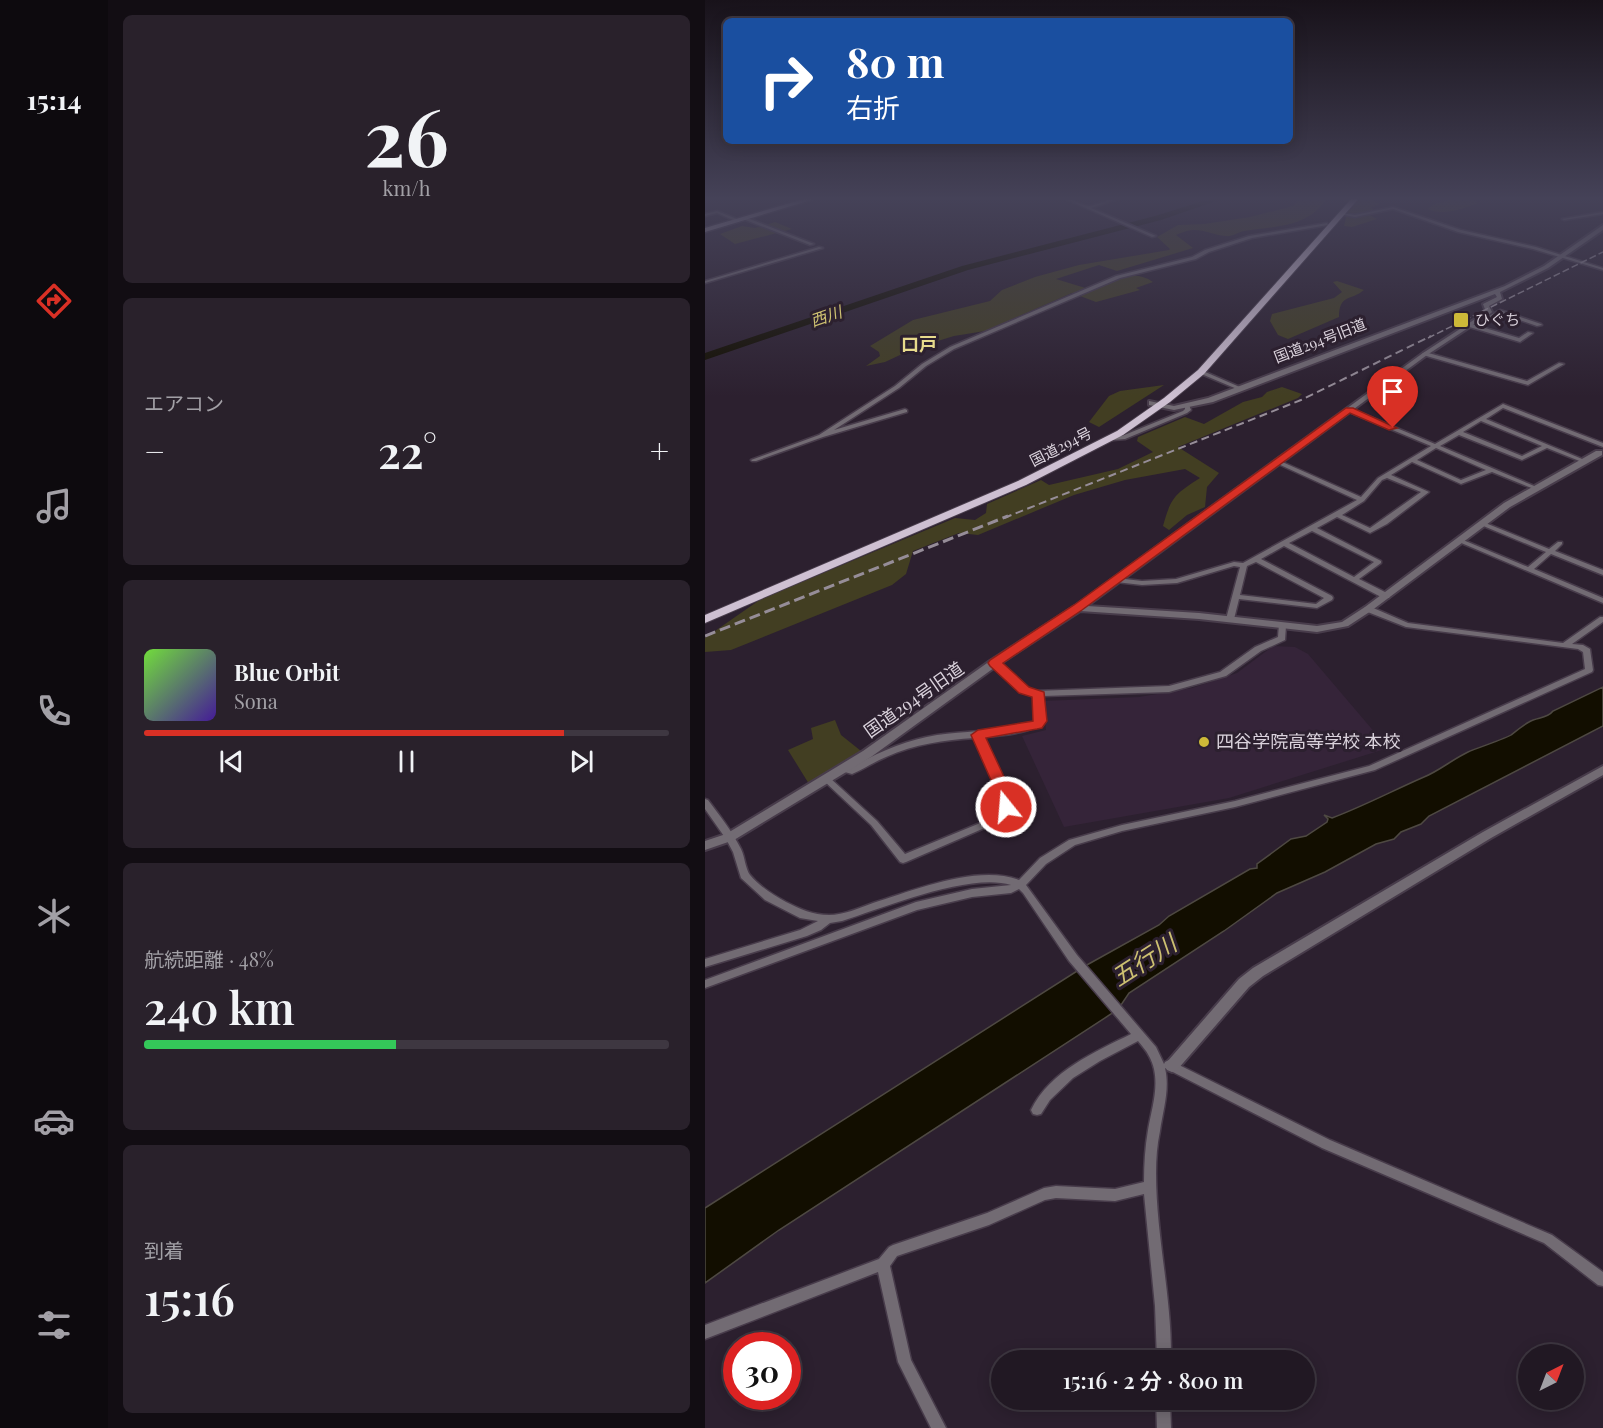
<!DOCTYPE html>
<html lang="ja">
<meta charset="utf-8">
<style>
body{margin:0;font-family:"Playfair Display","Noto Sans JP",serif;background:#29212b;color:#f1f3f6;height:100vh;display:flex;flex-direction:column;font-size:22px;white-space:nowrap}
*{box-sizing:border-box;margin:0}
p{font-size:20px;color:#a2a0a6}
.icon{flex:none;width:33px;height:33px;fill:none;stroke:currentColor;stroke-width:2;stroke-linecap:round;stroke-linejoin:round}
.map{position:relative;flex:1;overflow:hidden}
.details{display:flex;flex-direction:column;gap:15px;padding:15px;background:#120d13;width:597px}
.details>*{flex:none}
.banner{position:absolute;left:18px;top:18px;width:570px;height:126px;border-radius:9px;box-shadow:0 3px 15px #0003,0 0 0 2px #3e3741;background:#1a4fa0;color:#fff;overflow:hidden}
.needle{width:39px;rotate:42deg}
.buttons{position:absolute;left:813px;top:1344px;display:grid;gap:12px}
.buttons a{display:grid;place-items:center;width:66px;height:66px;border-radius:50%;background:#211823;box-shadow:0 3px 15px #0003,0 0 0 2px #3e3741;font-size:30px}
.speed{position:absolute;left:18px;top:1332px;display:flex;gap:12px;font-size:30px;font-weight:700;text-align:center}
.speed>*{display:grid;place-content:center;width:78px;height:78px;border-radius:50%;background:#211823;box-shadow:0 3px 15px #0003,0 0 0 2px #3e3741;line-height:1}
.speed .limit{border:9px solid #d22;background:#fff;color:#111}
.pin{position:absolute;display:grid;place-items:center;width:51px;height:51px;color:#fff;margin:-62px -26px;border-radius:50% 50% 50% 0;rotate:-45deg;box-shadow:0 0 6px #0007}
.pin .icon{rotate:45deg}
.me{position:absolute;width:66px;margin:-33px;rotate:343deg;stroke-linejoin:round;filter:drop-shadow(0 0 4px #0008)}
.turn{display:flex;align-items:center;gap:21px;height:126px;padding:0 24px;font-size:27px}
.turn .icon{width:78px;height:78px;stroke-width:2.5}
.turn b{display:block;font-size:42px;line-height:51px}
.big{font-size:45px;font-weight:600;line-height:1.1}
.details .card{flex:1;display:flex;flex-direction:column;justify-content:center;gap:9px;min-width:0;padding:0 21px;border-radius:9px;background:#29212b}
.details .dial{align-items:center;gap:0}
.dial b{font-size:78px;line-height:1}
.song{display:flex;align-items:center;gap:18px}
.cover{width:72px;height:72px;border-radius:9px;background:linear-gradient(135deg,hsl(100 70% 55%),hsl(260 70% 35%))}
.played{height:6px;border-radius:3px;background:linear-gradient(90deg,#d93025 80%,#3e3741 80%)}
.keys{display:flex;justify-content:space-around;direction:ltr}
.heat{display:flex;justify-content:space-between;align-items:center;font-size:33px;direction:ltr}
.charge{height:9px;border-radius:4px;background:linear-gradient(90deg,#34c759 48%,#3e3741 0)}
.trip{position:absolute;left:286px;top:1350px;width:324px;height:60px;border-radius:30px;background:#211823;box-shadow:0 3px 15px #0003,0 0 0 2px #3e3741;font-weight:600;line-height:60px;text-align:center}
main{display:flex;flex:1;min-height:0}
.tab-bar{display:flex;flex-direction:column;width:108px;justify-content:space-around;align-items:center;background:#0d0a0e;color:#a2a0a6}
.tab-bar .icon{width:42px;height:42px}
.tab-bar .on{color:#d93025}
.tab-bar b{font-size:27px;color:#f1f3f6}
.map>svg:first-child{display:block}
</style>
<main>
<nav class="tab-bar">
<b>15:14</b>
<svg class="icon on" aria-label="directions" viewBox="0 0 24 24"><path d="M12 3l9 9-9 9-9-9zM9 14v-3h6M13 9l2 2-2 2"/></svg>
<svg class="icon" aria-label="music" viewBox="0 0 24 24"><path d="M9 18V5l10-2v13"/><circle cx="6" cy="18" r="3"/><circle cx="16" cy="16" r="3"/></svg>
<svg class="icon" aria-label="phone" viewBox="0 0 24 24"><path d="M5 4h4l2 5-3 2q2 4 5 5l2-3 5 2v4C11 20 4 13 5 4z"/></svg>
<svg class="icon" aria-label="climate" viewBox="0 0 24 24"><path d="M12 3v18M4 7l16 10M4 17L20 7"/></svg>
<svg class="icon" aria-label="car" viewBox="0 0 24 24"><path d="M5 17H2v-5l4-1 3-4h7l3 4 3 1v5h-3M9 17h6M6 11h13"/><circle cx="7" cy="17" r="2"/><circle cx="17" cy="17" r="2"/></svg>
<svg class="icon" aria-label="filters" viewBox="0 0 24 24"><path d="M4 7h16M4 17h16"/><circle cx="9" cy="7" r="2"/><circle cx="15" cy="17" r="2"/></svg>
</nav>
<section class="details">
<div class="card dial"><b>26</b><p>km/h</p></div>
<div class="card"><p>エアコン</p>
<div class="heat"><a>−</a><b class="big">22°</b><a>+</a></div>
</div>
<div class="card">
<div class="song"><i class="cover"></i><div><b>Blue Orbit</b><p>Sona</p></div></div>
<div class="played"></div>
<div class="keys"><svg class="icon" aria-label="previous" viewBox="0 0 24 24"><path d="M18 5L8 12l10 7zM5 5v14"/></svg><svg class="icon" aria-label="pause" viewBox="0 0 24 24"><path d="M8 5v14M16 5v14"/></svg><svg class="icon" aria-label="next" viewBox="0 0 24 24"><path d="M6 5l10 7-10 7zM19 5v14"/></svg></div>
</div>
<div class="card"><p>航続距離 · 48%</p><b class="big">240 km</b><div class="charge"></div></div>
<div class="card"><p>到着</p><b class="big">15:16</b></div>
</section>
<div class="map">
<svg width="898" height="1428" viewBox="0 0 898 1428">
<rect width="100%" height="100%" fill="#2c202f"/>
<path fill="#352439" d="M 568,646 L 590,647 L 603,654 L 683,748 L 524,798 L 359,827 L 317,736 L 341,730 L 338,701 L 434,697 L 487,688 L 532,673 Z"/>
<path fill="#423e22" d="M 597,197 L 622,197 C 605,228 570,226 539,231 C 533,232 527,237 521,236 C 500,234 494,224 471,235 L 488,248 L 422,268 L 412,271 L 394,265 L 351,279 L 387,290 C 408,281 428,268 448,282 L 431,288 L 435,290 L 391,302 L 367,293 L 280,331 L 249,336 L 210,348 L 180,362 L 161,366 L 175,356 L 174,352 L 165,346 L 208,320 L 285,301 L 297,290 L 330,277 L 374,265 L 464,250 L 465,249 L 452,237 L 473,225 L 499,224 L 545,217 L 588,206 Z
M 664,197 L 674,204 L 666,208 L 669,210 L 661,213 L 672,219 L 647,227 L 639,226 L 642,213 L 648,207 L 636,198 Z
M 732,197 L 763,197 L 773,203 C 759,209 737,216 723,209 L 729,204 L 744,201 Z
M 70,222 L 87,229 L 30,244 L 15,234 L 37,226 L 50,228 Z
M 632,281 L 659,290 C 646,301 634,294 634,317 L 583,339 L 573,335 L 565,321 L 567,314 L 629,298 L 637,292 L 628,282 Z
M 459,385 L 394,427 L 384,422 L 404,396 L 415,391 Z
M 577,387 L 597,394 L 593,398 L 473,447 L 514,473 L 502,487 L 500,507 L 482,515 L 464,530 L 458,526 C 466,497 470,494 495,478 L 480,469 L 420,480 L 369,495 L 273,535 L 254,533 L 208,551 L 201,574 L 187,585 L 26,650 L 0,652 L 0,638 L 56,599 L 250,518 L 270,520 L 281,513 L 282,504 L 336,480 L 344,485 L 413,469 L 448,452 L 432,441 L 433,437 L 480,417 L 499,424 L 538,402 L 557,397 L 562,392 Z
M 130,720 L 136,735 L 156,751 L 104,784 L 83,750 L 108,739 L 106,728 Z"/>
<path fill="#120e00" stroke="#4e4942" stroke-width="1.5" d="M 898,687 L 898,726 L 724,816 L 716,824 L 696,832 L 689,839 L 671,844 L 620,872 L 572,893 L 519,931 L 424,993 L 416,1005 L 406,1014 L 74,1230 L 0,1283 L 0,1208 L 380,966 L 454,925 L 464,916 L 545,869 L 552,868 L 552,864 L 586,839 L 601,836 L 622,822 L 623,819 L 619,815 L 627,818 C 659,806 689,790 719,777 C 734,771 748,759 763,752 C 772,748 802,738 806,735 C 811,731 817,726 824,722 C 832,717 842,719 848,711 Z"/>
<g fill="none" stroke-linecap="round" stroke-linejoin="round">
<path fill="#120e00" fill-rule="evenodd" d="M 511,197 L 523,197 L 456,220 L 263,270 L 0,360 L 0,353 L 257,266 L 450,216 Z"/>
<defs>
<path id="minor" d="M 356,197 C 366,197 375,206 385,206 C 396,204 407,197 419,197 L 386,208 L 451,236 L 447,237 Z
M 688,207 L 756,230 L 831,247 L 898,268 L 898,270 L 828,249 L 753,232 L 688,209 L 650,217 L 634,214 L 636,213 L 650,215 Z
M 12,211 L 32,219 L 33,220 L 30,221 L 12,213 L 0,216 L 0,214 Z
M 898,212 L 898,214 L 859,220 L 857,219 Z
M 38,217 L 40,217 L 109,244 L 105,245 L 38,219 Z
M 622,223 L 623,225 L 547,238 L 504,252 L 491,259 L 415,278 L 249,349 L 221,366 L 194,388 L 129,430 L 200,409 L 202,410 L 202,412 L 118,437 L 51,461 L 47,461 L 46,460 L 114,435 L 190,386 L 217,364 L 245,347 L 411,276 L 487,257 L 500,250 L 544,236 Z
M 114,247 L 118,248 L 0,283 L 0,281 Z
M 795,310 L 836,324 L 837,325 L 832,326 L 795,313 L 786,318 L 782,317 Z
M 763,323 L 814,338 L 823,332 L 828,333 L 815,342 L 761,326 L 760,325 Z
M 720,352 L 822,381 L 854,363 L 859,364 L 823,385 L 718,355 L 717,354 Z
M 494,371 L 498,371 L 537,388 L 532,389 L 494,373 Z
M 798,404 L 898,443 L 898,447 L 798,408 L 781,419 L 882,461 L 879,463 L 877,462 L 842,448 L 817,460 L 754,435 L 735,446 L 834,488 L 831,490 L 829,489 L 787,472 L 756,484 L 707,462 L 686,475 L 724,492 L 682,524 L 665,533 L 632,517 L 612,528 L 676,561 L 676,563 L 654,579 L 684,594 L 685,596 L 684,598 L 678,598 L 579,546 L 556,559 L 627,596 L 628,598 L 627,600 L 612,608 L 534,599 L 529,619 L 525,621 L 521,619 L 535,567 L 529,566 L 472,583 L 437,585 L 411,582 L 407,580 L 411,578 L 437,581 L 471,579 L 529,562 L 538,563 L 652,500 L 571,463 L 571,461 L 575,461 L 656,497 L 673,478 L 726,446 L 642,411 L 642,409 L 646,409 L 730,444 ZM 776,421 L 837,446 L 817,456 L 758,432 ZM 731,448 L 781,470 L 756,480 L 712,460 ZM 682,478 L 716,492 L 665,528 L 637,515 L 659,501 L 677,480 ZM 607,531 L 669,562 L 649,577 L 584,543 ZM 551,562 L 619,598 L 611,604 L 535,595 L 542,566 Z
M 480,405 L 484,405 L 486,410 L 482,413 L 420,439 L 408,440 L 405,438 L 408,436 L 417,436 L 478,411 L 480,409 Z
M 778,522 L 844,549 L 853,542 L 857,542 L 857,544 L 850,551 L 898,570 L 898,575 L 846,554 L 829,569 L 898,598 L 898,603 L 754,542 L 754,540 L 758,540 L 823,567 L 841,552 L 776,525 L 775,524 Z
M 660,607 L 666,607 L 703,623 L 858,643 L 895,617 L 898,617 L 898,622 L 867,644 L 878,645 L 885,649 L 888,670 L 887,672 L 670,770 L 530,807 L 417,831 L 370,845 L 341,864 L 321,885 L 372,955 L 451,1047 L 459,1064 L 460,1062 L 464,1060 L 468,1062 L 625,1140 L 847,1235 L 898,1272 L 898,1286 L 893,1285 L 839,1243 L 617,1148 L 460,1068 C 465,1089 458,1110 455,1131 C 452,1145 451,1159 451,1173 C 451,1236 467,1298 466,1360 L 452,1360 L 450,1306 L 439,1194 L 410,1201 L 351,1198 L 340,1200 L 284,1225 L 192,1256 L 185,1266 L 206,1360 L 241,1428 L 226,1428 L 193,1362 L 173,1272 L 0,1339 L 0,1325 L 174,1259 L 184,1247 L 188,1245 L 282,1213 L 339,1188 L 351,1186 L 410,1189 L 439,1182 C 439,1165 440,1147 443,1130 C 447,1106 457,1079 444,1056 C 441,1050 437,1046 433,1041 L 395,1061 L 368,1078 L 345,1100 L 336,1114 L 332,1115 L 328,1114 L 326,1110 C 345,1071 390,1052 426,1034 L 364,961 L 318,893 L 314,889 L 306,893 L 267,897 L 212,910 L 0,988 L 0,980 L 211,902 L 267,889 L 306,885 C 265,872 178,908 137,921 L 125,923 L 116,930 L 102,936 L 0,967 L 0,959 L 95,930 L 113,921 L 95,918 L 60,900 L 36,878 L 28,852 L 21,839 L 0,809 L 0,799 L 3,800 C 15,816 27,831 36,849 C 40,857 40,868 45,875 C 54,886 68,895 81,902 C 95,909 108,915 124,915 C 139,915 154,908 168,903 C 209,890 273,864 314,880 L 335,858 L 364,840 L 417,825 L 530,801 L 664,766 L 880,669 L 878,652 L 873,649 L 701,627 L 660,611 L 659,609 Z
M 574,624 L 580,624 L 581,626 L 580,640 L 556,651 L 521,676 L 464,692 L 338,696 L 339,721 C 329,733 294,736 278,737 L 306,800 L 301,815 L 291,823 L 201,862 L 198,863 L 195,862 L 166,825 L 118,780 L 119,778 L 125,778 L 172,821 L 200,854 L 285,819 L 294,811 L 298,800 L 270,738 C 239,740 210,744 181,757 C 169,762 159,769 147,774 L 136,771 L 135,769 L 139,766 L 146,768 C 172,752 202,740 232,735 C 265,731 297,731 329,722 L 331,720 L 330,697 L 316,692 L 286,665 L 285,663 L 286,661 L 292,661 L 322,688 L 330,691 L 464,686 L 515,672 L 550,647 L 573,637 Z
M 451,1400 L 465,1400 L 466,1428 L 452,1428 Z"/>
<path id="tertiary" d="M 898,225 L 898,230 L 843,268 L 795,292 L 797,299 L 784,306 L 787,312 L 786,313 L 722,355 L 382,606 L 494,613 L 612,626 L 637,622 L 660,607 L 799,503 L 891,451 L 897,451 L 897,455 L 805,507 L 666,611 L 643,626 L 612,632 L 494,619 L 375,611 L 293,665 L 166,757 L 29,840 L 0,850 L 0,841 L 21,834 L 158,751 L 285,661 L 370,606 L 718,353 L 778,314 L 781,312 L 778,304 L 792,297 L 790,294 L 508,402 L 469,410 L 444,405 L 444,401 L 469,406 L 503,398 L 800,286 L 839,266 Z
M 898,766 L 898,775 L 786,838 L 558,976 L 544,987 L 472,1070 L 467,1072 L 462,1070 L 460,1066 L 462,1062 L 534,979 L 548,968 L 778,832 Z"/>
<path id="secondary" d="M 106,197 L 116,197 L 0,232 L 0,228 Z"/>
<path id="trunk" d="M 648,197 L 655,197 L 499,374 L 465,402 L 418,435 L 321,485 L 0,623 L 0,615 L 313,481 L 412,431 L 459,398 L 493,370 Z"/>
</defs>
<use href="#minor" stroke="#483c4b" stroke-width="3"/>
<use href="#tertiary" stroke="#483c4b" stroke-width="4"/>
<use href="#secondary" stroke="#483c4b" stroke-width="3"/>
<use href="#trunk" stroke="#483c4b" stroke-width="2"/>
<use href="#minor" fill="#726b73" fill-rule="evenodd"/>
<use href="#tertiary" fill="#726b73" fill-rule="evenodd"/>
<use href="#secondary" fill="#9d93a0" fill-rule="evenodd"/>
<use href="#trunk" fill="#cec0d2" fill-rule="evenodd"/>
<path stroke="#968d98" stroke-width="1.5" stroke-dasharray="7 3" stroke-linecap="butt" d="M 723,338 L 898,252"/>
<path stroke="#968d98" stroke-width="2" stroke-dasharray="8 4.5" stroke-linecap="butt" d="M 299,518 L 596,400 L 726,336"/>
<path stroke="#968d98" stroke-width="3" stroke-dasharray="11 5" stroke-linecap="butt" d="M 0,636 L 303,516"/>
</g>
<linearGradient id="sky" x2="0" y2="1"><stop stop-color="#18121a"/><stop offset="0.5" stop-color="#454258"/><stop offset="1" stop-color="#454258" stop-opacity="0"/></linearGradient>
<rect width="898" height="397" fill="url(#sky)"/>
<path fill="#d93025" stroke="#8d1f18" stroke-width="1.5" d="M 641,408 L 648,408 L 692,428 L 684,430 L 645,413 L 377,610 L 298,663 L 324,687 L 339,692 L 342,721 L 337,728 L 332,729 L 281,738 L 308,796 L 306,811 L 295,811 L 293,796 L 266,735 L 273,730 L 328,721 L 327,697 L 314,693 L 285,666 L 283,663 L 285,660 L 369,605 Z"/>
<g fill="#cdb938" stroke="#2c202f" stroke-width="2">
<rect x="748" y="312" width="16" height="16" rx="3"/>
<circle cx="499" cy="742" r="6"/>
</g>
<g text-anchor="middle" stroke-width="6" stroke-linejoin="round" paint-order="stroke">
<g font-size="15" fill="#dad2dc" stroke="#2c202f" text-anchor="start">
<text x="770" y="325">ひぐち</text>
</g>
<g font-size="15" fill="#dad2dc" stroke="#2c202f">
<text transform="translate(615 341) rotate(-21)" y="5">国道294号旧道</text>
<text transform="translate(356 447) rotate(-27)" y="5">国道294号</text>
</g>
<g font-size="16" font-style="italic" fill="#cdc071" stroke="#2c202f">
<text transform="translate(121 316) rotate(-19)" y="6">西川</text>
</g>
<g font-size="18" font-weight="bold" fill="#e7da8c" stroke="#2c202f">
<text x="214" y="351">口戸</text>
</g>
<g font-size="18" fill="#dad2dc" stroke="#2c202f">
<text transform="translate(209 700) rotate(-35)" y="6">国道294号旧道</text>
</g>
<g font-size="18" fill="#dad2dc" stroke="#2c202f" text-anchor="start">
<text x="511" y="748">四谷学院高等学校 本校</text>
</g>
<g font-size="24" font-style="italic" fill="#cdc071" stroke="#2c202f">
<text transform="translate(439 961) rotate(-33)" y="8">五行川</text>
</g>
</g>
</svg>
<div class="buttons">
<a><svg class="needle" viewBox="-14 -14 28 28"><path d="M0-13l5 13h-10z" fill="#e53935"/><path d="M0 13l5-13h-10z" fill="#a2a0a6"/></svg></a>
</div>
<div class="speed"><div class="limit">30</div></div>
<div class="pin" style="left:688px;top:428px;background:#d93025"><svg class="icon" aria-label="arrive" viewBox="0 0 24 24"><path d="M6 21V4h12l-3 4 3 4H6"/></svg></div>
<svg class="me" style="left:301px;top:807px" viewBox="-20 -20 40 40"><circle r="17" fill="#d93025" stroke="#fff" stroke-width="3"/><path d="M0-11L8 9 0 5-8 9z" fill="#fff"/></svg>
<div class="trip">15:16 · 2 分 · 800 m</div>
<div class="banner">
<div class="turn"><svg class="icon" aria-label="right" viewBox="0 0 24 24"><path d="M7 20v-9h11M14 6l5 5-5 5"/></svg><div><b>80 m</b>右折</div></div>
</div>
</div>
</main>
